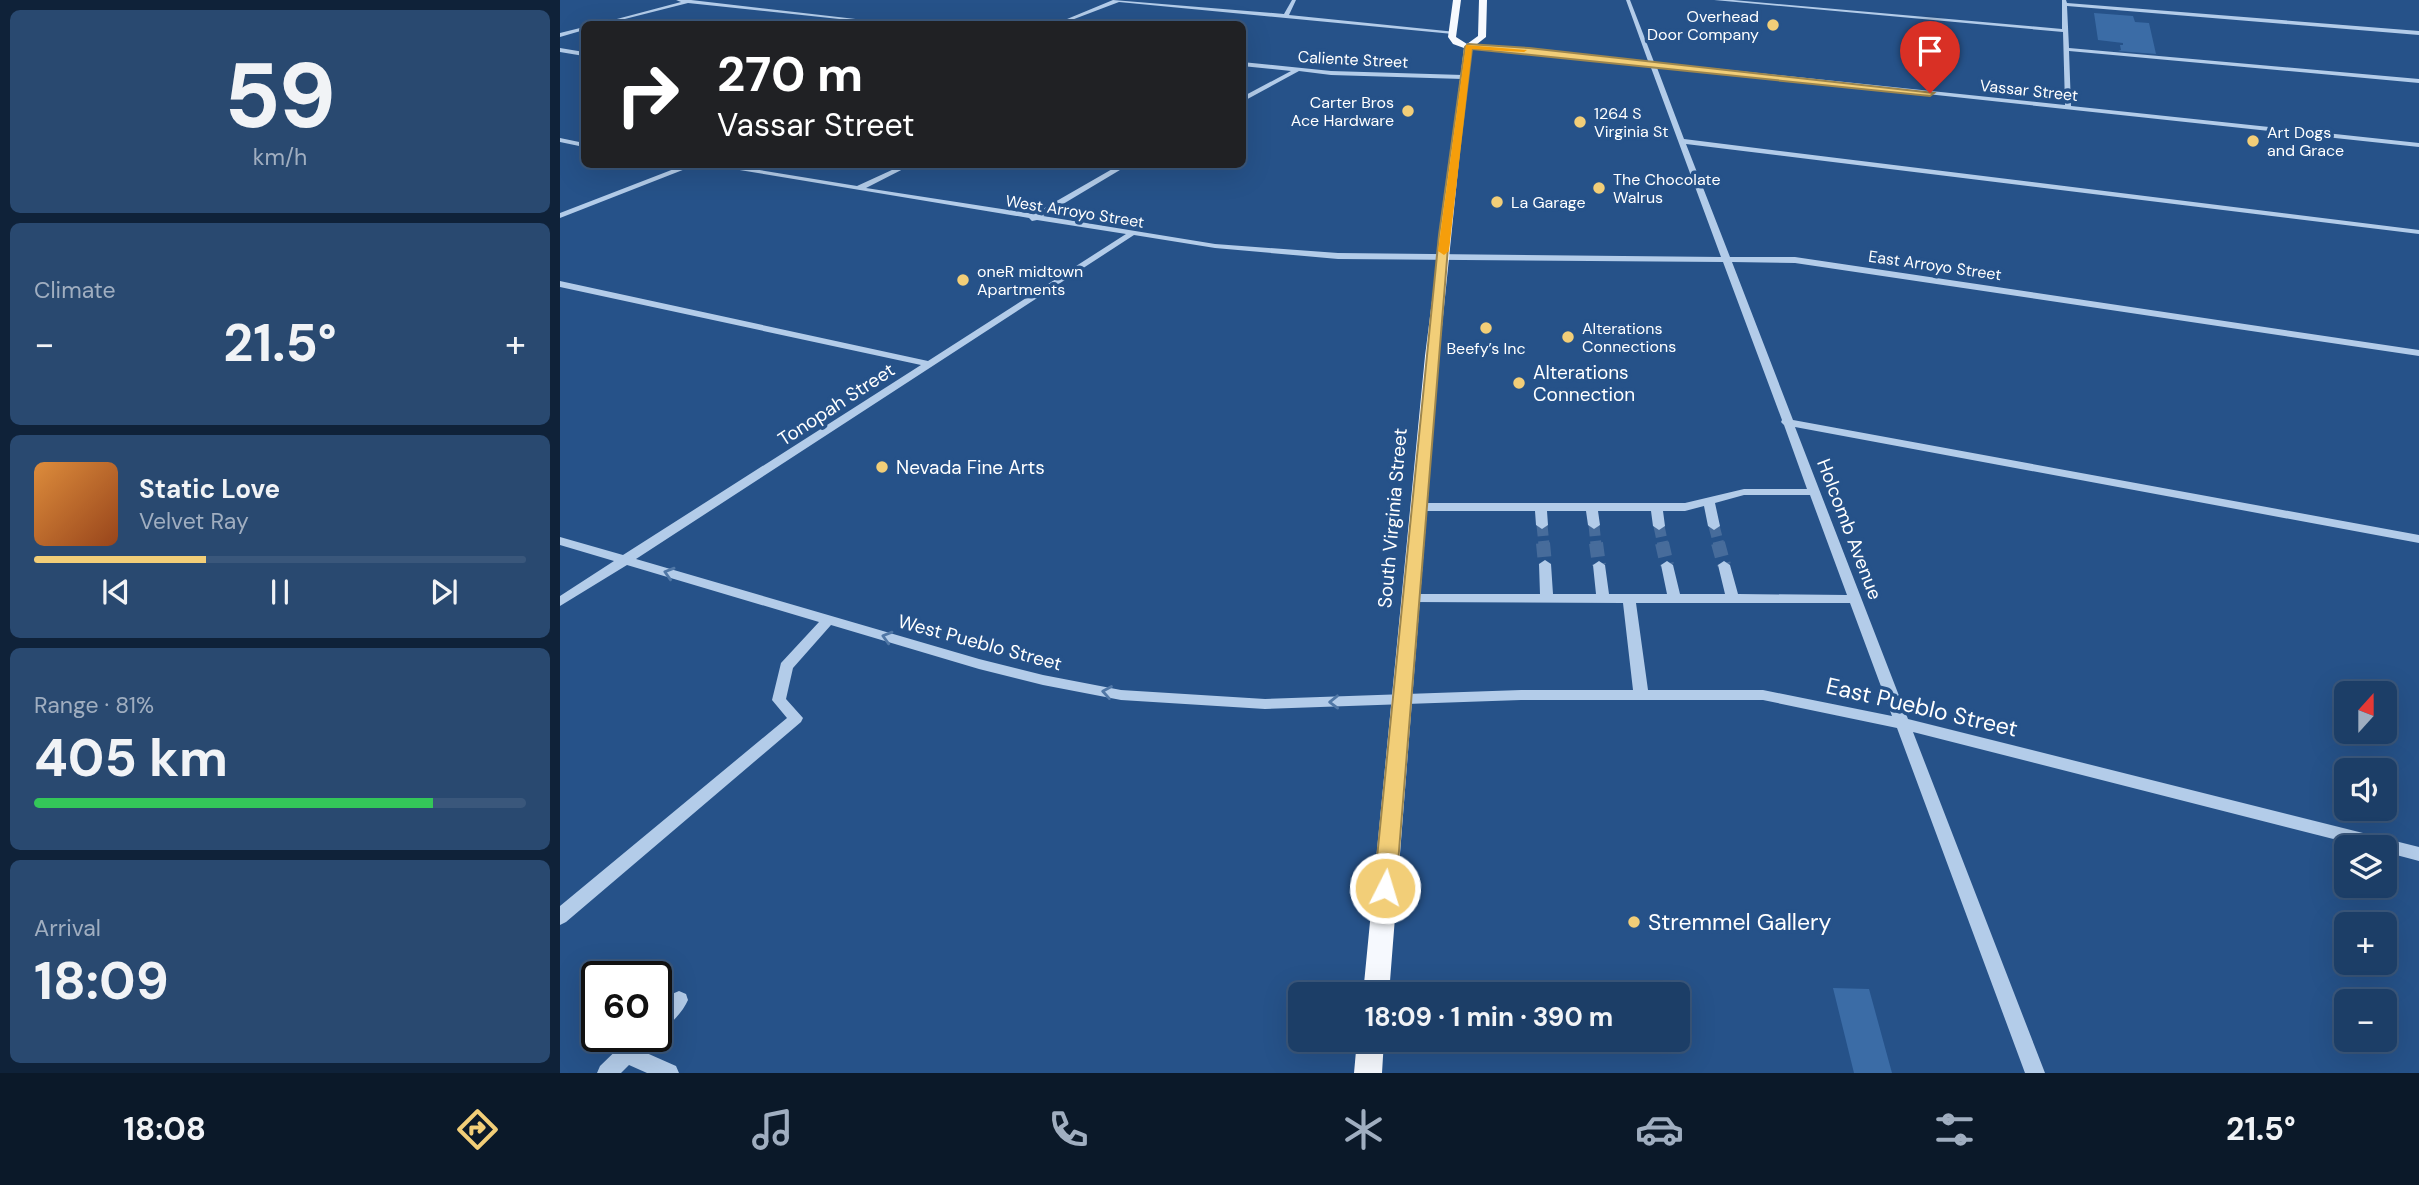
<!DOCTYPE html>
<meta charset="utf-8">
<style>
body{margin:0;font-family:"DM Sans",sans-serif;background:#294970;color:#f1f3f6;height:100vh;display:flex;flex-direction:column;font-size:26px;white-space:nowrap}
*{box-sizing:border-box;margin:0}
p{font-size:23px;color:#a0aec0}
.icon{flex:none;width:38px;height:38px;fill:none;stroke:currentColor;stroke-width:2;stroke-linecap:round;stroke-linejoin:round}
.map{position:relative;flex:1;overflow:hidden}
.panel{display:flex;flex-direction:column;gap:10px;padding:10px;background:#0f2239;width:560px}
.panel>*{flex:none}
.banner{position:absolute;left:21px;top:21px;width:665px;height:147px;border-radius:10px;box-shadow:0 7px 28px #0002,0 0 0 2px #3a577b;background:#202124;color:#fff;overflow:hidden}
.needle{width:46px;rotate:21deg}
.tools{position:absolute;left:1774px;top:681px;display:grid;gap:14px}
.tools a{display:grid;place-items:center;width:63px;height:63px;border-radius:10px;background:#1c3e67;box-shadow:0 7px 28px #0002,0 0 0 2px #3a577b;font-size:35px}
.speed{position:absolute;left:21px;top:961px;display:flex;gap:14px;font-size:35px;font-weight:700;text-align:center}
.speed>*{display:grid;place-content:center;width:91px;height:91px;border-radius:50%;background:#1c3e67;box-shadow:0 7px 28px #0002,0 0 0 2px #3a577b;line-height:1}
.speed .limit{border:4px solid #111;border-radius:10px;background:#fff;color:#111}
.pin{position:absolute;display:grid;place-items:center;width:60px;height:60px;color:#fff;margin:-72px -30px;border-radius:50% 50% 50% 0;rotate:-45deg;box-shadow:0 0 7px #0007}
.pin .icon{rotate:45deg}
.me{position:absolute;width:77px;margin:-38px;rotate:5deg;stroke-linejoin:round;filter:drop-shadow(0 0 5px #0008)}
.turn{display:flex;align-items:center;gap:24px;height:147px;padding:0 21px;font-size:32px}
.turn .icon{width:91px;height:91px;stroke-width:2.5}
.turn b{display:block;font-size:49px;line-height:60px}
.big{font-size:52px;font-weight:700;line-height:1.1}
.panel .widget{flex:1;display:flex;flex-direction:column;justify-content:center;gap:10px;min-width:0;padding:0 24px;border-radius:10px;background:#294970}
.panel .dial{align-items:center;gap:0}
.dial b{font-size:91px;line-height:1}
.song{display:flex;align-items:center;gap:21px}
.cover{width:84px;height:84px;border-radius:10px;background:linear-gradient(135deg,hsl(30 70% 55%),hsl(20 70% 35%))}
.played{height:7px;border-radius:4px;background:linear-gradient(90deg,#f2ce78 35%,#3a577b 35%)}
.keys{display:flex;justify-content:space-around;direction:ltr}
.heat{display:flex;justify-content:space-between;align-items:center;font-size:38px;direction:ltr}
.charge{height:10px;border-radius:5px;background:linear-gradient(90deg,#34c759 81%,#3a577b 0)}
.trip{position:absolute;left:728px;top:982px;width:402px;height:70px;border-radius:10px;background:#1c3e67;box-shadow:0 7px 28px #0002,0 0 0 2px #3a577b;font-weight:700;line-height:70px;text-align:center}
.tabs{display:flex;height:112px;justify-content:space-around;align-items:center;background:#0b1929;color:#a0aec0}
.tabs .icon{width:49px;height:49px}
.tabs .on{color:#f2ce78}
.tabs b{font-size:32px;color:#f1f3f6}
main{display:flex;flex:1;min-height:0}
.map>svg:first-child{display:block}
</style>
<main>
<section class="panel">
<div class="widget dial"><b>59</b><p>km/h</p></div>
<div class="widget"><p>Climate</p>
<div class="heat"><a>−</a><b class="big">21.5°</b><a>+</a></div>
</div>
<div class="widget">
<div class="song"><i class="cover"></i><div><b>Static Love</b><p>Velvet Ray</p></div></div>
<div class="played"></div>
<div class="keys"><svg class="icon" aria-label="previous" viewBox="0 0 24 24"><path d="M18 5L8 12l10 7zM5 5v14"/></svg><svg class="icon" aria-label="pause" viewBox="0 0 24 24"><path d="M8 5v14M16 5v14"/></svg><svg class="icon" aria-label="next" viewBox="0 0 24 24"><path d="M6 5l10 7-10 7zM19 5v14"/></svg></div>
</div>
<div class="widget"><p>Range · 81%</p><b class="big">405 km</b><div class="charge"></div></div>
<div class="widget"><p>Arrival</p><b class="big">18:09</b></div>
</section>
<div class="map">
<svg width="1859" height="1073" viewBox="0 0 1859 1073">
<rect width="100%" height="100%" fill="#265289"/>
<path fill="#3b6ca6" d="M 1534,13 L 1573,16 L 1575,22 L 1589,23 L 1596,54 L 1558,51 L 1561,50 L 1560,45 L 1563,45 L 1563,43 L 1538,40 Z
M 1273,988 L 1309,989 L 1332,1073 L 1294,1073 Z"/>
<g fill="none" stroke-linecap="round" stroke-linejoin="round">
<path stroke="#476c9b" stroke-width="11" stroke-dasharray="11 5" stroke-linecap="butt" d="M 982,525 L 984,545
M 1034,525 L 1036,545
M 1099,526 L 1103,545
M 1154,526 L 1159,545"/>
<path stroke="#476c9b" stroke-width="14" stroke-dasharray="14 7" stroke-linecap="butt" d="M 983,543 L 985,564
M 1036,543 L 1039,565
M 1102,543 L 1107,565
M 1158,543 L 1164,565"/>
<path fill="#b3cce9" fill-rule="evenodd" d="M 116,0 L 131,0 L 339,24 L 326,24 L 128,3 L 45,24 L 38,24 L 121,2 Z
M 553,0 L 724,14 L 732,0 L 736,0 L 729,15 L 896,32 L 893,34 L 559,2 L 501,24 L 495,24 Z
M 1066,0 L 1070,0 L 1094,62 L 1505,105 L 1503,32 L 1154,0 L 1173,0 L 1502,29 L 1502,0 L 1506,0 L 1507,3 L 1859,31 L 1859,35 L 1507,6 L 1509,48 L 1859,79 L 1859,83 L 1509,51 L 1511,106 L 1859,143 L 1859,147 L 1096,65 L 1124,139 L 1859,230 L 1859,234 L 1126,144 L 1170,257 L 1235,257 L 1859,350 L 1859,356 L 1235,263 L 1172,262 L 1233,420 L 1859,535 L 1859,543 L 1235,427 L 1348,719 L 1859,847 L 1859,861 L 1825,852 L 1825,847 L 1805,847 L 1353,732 L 1485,1073 L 1465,1073 L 1337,728 L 1203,700 L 961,700 L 705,709 L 561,700 L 483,685 L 419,669 L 271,625 L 233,668 L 226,699 L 243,718 L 241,722 L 6,922 L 0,925 L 0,906 L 227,718 L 212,700 L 221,663 L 259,622 L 67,565 L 0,606 L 0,596 L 54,561 L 0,545 L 0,537 L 63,555 L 361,365 L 0,287 L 0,281 L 368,361 L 566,234 L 477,220 L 472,221 L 469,218 L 143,164 L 162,164 L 297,186 L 345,164 L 353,164 L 306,188 L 474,214 L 561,164 L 570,164 L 483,216 L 655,244 L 778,253 L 1161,257 L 1090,65 L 905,47 L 908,45 L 1088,61 ZM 574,235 L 655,248 L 778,259 L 1163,262 L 1222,420 L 1221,422 L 1224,425 L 1247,489 L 1184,489 L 1125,503 L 860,503 L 854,507 L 860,511 L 975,511 L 976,525 L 982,529 L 988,525 L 987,511 L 1026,511 L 1028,525 L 1034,529 L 1040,525 L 1038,511 L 1091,511 L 1093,526 L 1099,530 L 1105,526 L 1103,511 L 1125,511 L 1144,506 L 1148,526 L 1154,530 L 1160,526 L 1155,503 L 1184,495 L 1250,495 L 1287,595 L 1178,594 L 1170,565 L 1164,561 L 1158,565 L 1165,594 L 1120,594 L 1113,565 L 1107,561 L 1101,565 L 1107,594 L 1049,594 L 1045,565 L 1039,561 L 1033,565 L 1036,594 L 993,594 L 991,564 L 985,560 L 979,564 L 980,594 L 852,594 L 845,598 L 852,602 L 1063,603 L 1073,690 L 961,690 L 705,699 L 561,690 L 483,675 L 419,659 L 76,559 ZM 1076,603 L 1290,603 L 1332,716 L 1203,690 L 1088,690 Z
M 24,27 L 24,30 L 0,37 L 0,33 Z
M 0,48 L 24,52 L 24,56 L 0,52 Z
M 682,62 L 771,71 L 903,75 L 906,77 L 903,79 L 771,75 L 739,71 L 682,102 L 682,97 L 731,71 L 682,66 Z
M 0,138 L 24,143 L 24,147 L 0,142 Z
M 127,164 L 138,164 L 0,218 L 0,213 Z
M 119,991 L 126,994 L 128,1000 C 123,1012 108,1028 96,1033 L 96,1010 L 112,994 Z
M 71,1036 L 94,1036 L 91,1042 L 82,1051 L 116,1066 L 119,1073 L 87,1073 L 69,1065 L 61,1073 L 37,1073 L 40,1066 Z"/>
<path fill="#f6f9fe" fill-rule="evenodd" d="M 893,0 L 901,0 L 896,37 L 907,44 L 918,36 L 919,0 L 927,0 L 926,37 L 912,48 L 909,62 L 879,356 L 829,994 L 803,994 L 865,356 L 904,48 L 893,44 L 888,37 Z
M 797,1040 L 824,1040 L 822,1073 L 794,1073 Z"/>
</g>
<defs><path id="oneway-chevron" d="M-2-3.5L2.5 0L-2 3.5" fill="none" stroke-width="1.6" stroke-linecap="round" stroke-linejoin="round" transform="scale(1.75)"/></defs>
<g stroke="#5077a6">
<use href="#oneway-chevron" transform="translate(109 573) rotate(-163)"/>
<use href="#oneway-chevron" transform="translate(327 637) rotate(-164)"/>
<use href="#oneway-chevron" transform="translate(547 692) rotate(-170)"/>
<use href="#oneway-chevron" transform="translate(774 702) rotate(179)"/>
</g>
<path fill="#f2ce78" stroke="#9d864e" stroke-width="2" d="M 908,44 L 969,48 L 1374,93 L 1370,96 L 912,49 L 889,235 L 836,888 L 833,894 L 825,897 L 817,894 L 814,888 L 879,235 L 905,47 Z"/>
<path fill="#f59e0b" d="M 906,45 L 967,50 L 964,52 L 912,49 L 889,251 L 884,255 L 878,251 Z"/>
<g fill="#f2ce78" stroke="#265289" stroke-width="2.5">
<circle cx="1213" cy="25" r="7"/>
<circle cx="848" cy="111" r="7"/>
<circle cx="1020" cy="122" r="7"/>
<circle cx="1693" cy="141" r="7"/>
<circle cx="1039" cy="188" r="7"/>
<circle cx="937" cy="202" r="7"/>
<circle cx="403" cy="280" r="7"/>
<circle cx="926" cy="328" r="7"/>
<circle cx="1008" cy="337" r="7"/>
<circle cx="959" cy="383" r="7"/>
<circle cx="322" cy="467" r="7"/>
<circle cx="1074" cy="922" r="7"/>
</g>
<g text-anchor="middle" stroke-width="7" stroke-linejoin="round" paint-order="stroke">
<g font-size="16" fill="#fff" stroke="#265289" text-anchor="start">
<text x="1199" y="22" text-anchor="end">Overhead<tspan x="1199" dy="18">Door Company</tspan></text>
<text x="834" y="108" text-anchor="end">Carter Bros<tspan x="834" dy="18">Ace Hardware</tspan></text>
<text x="1034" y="119">1264 S<tspan x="1034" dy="18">Virginia St</tspan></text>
<text x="1707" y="138">Art Dogs<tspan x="1707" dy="18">and Grace</tspan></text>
<text x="1053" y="185">The Chocolate<tspan x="1053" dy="18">Walrus</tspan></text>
<text x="951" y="208">La Garage</text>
<text x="417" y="277">oneR midtown<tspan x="417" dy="18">Apartments</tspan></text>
<text x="1022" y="334">Alterations<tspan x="1022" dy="18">Connections</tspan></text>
<text x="926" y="354" text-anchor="middle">Beefy’s Inc</text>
</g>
<g font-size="16" fill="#fff" stroke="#265289">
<text transform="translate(793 59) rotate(3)" y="6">Caliente Street</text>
<text transform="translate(1469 90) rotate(6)" y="6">Vassar Street</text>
<text transform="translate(515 211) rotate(9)" y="6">West Arroyo Street</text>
<text transform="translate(1375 265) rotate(8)" y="6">East Arroyo Street</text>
</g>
<g font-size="19" fill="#fff" stroke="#265289" text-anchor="start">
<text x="973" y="379">Alterations<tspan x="973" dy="22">Connection</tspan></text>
<text x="336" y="474">Nevada Fine Arts</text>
</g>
<g font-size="19" fill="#fff" stroke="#265289">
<text transform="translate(276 404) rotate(-33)" y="7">Tonopah Street</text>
<text transform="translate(832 518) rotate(-85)" y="7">South Virginia Street</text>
<text transform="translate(1290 529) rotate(69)" y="7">Holcomb Avenue</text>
<text transform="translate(420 642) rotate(15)" y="7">West Pueblo Street</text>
</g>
<g font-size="23" fill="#fff" stroke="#265289">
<text transform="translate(1362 707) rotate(13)" y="8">East Pueblo Street</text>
</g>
<g font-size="23" fill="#fff" stroke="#265289" text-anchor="start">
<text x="1088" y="930">Stremmel Gallery</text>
</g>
</g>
</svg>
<div class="tools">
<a><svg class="needle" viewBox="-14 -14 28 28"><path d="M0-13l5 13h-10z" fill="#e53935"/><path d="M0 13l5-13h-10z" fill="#a0aec0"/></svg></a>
<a><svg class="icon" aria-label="sound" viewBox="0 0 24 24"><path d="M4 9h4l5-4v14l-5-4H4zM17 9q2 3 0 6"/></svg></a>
<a><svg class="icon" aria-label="layers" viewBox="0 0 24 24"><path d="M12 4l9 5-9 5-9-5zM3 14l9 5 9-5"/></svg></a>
<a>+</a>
<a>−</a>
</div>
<div class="speed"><div class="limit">60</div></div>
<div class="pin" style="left:1370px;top:93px;background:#d93025"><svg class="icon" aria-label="arrive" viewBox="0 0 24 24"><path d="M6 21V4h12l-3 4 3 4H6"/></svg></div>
<svg class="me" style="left:825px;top:888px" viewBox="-20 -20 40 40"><circle r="17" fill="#f2ce78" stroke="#fff" stroke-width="3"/><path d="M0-11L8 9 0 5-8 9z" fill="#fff"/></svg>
<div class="trip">18:09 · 1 min · 390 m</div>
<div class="banner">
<div class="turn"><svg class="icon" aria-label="right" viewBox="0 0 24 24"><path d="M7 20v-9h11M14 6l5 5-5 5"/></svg><div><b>270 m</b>Vassar Street</div></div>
</div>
</div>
</main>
<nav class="tabs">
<b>18:08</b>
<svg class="icon on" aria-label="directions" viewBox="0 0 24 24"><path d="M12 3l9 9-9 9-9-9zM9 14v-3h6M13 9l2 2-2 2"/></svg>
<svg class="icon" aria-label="music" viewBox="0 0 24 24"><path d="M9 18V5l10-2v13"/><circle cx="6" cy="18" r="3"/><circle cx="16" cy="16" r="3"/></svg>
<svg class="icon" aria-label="phone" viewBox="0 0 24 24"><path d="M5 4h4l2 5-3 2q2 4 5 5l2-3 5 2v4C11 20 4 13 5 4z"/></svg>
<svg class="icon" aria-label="climate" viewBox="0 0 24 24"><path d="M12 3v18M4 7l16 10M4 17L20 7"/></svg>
<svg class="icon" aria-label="car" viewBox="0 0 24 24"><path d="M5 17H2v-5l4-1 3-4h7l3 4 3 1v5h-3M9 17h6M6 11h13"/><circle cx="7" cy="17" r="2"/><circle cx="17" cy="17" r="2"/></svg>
<svg class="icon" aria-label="filters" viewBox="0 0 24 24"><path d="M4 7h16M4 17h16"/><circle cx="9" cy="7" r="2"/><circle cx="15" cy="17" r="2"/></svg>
<b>21.5°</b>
</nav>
